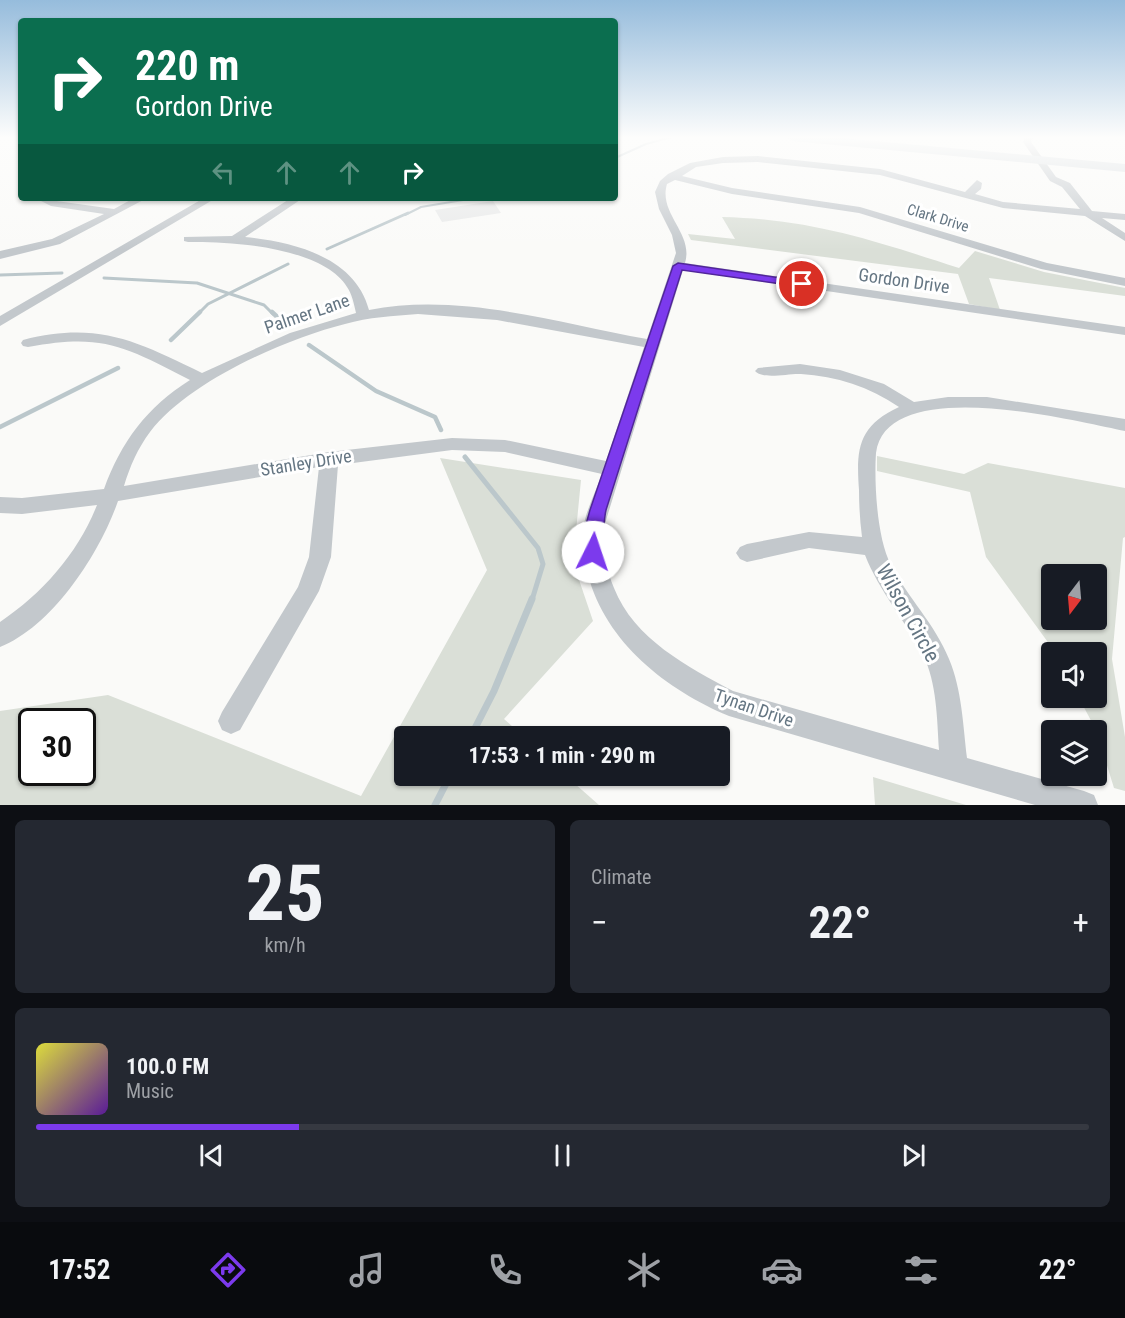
<!DOCTYPE html>
<meta charset="utf-8">
<style>
body{margin:0;font-family:"Roboto Condensed",sans-serif;background:#242831;color:#f1f3f6;height:100vh;display:flex;flex-direction:column;font-size:22px;white-space:nowrap}
*{box-sizing:border-box;margin:0}
p{font-size:20px;color:#9ea1a6}
.icon{flex:none;width:33px;height:33px;fill:none;stroke:currentColor;stroke-width:2;stroke-linecap:round;stroke-linejoin:round}
.map{position:relative;height:805px;overflow:hidden}
.details{display:flex;flex-direction:column;gap:15px;padding:15px;background:#0d0f14;flex:1}
.details>*{flex:none}
.banner{position:absolute;left:18px;top:18px;width:600px;height:183px;border-radius:6px;box-shadow:0 2px 4px #0004;background:#0b6e4f;color:#fff;overflow:hidden}
.needle{width:39px;rotate:196deg}
.controls{position:absolute;left:1041px;top:564px;display:grid;gap:12px}
.controls a{display:grid;place-items:center;width:66px;height:66px;border-radius:6px;background:#171b24;box-shadow:0 2px 4px #0004;font-size:30px}
.speed{position:absolute;left:18px;top:708px;display:flex;gap:12px;font-size:30px;font-weight:700;text-align:center}
.speed>*{display:grid;place-content:center;width:78px;height:78px;border-radius:50%;background:#171b24;box-shadow:0 2px 4px #0004;line-height:1}
.speed .limit{border:3px solid #111;border-radius:9px;background:#fff;color:#111}
.pin{position:absolute;display:grid;place-items:center;width:51px;height:51px;color:#fff;margin:-26px;border:3px solid #fff;border-radius:50%;box-shadow:0 2px 6px #0007}
.me{position:absolute;width:66px;margin:-33px;rotate:4deg;stroke-linejoin:round;filter:drop-shadow(0 0 4px #0008)}
.turn{display:flex;align-items:center;gap:21px;height:126px;padding:0 18px;font-size:27px}
.turn .icon{width:78px;height:78px;stroke-width:2.5}
.turn b{display:block;font-size:42px;line-height:51px}
.lanes{display:flex;align-items:center;height:57px;padding:0 18px;background:#0003;justify-content:center;gap:30px;direction:ltr}
.lanes .off{opacity:.35}
.big{font-size:45px;font-weight:700;line-height:1.1}
.details .tile{flex:1;display:flex;flex-direction:column;justify-content:center;gap:9px;min-width:0;padding:0 21px;border-radius:9px;background:#242831}
.details .dial{align-items:center;gap:0}
.dial b{font-size:78px;line-height:1}
.song{display:flex;align-items:center;gap:18px}
.cover{width:72px;height:72px;border-radius:9px;background:linear-gradient(135deg,hsl(60 70% 55%),hsl(270 70% 35%))}
.played{height:6px;border-radius:3px;background:linear-gradient(90deg,#7c3aed 25%,#363941 25%)}
.keys{display:flex;justify-content:space-around;direction:ltr}
.heat{display:flex;justify-content:space-between;align-items:center;font-size:33px;direction:ltr}
.details .tiles{flex:1;display:grid;gap:15px;grid-template-columns:1fr 1fr}
.tile:last-child{grid-column:span 2}
.trip{position:absolute;left:394px;top:726px;width:336px;height:60px;border-radius:6px;background:#171b24;box-shadow:0 2px 4px #0004;font-weight:700;line-height:60px;text-align:center}
.menu{display:flex;height:96px;justify-content:space-around;align-items:center;background:#090b0e;color:#9ea1a6}
.menu .icon{width:42px;height:42px}
.menu .active{color:#7c3aed}
.menu b{font-size:27px;color:#f1f3f6}
.map>svg:first-child{display:block}
</style>
<div class="map">
<svg width="1125" height="805" viewBox="0 0 1125 805">
<rect width="100%" height="100%" fill="#fafaf8"/>
<path fill="#e8e9e9" d="M 493,201 L 501,213 L 442,222 L 435,210 Z"/>
<path fill="#dadfd7" fill-rule="evenodd" d="M 722,217 C 811,219 875,241 959,268 L 975,251 L 1044,272 L 1125,288 L 1125,296 L 989,278 L 1000,310 L 969,304 L 958,274 L 691,240 L 688,234 L 735,239 Z
M 877,456 L 964,474 L 988,463 L 1125,488 L 1125,537 L 1123,538 L 1112,659 L 1125,737 L 1125,791 L 1114,788 L 1096,730 L 1079,698 L 1096,698 L 1096,652 L 1055,652 L 986,557 L 970,492 L 877,471 ZM 1052,574 L 1096,574 L 1096,620 L 1052,620 Z
M 440,458 L 581,480 L 573,562 L 593,621 L 504,719 L 523,736 L 405,736 L 405,776 L 566,776 L 599,805 L 0,805 L 0,711 L 108,695 L 361,796 L 487,570 ZM 32,722 L 82,722 L 82,772 L 32,772 Z
M 873,777 L 966,805 L 875,805 Z"/>
<g fill="none" stroke-linecap="round" stroke-linejoin="round">
<path stroke="#bbc7cb" stroke-width="2" d="M 615,158 L 646,144 L 672,137
M 405,215 L 421,207 L 475,198"/>
<path stroke="#bbc7cb" stroke-width="3" d="M 327,249 L 408,213
M 0,275 L 62,273
M 104,278 L 197,283 L 264,305 L 273,314
M 198,314 L 208,304 L 288,264"/>
<path stroke="#bbc7cb" stroke-width="4.5" d="M 272,312 L 288,327
M 171,340 L 200,312
M 309,345 L 376,391 L 435,417 L 441,430
M 0,427 L 118,368"/>
<path stroke="#bbc7cb" stroke-width="5" d="M 465,457 L 538,548 L 543,564 L 532,600"/>
<path stroke="#bbc7cb" stroke-width="7" d="M 471,736 L 494,691 L 532,599
M 435,805 L 450,776"/>
<path fill="#c3c8cc" fill-rule="evenodd" d="M 1025,137 L 1033,137 L 1031,142 L 1056,177 L 1070,183 L 1092,211 L 1125,214 L 1125,220 L 1102,218 L 1125,233 L 1125,241 L 1085,216 L 1003,208 L 880,175 L 758,162 L 723,163 L 696,167 L 682,176 L 732,188 L 860,207 L 1047,263 L 1125,278 L 1125,286 L 1041,269 L 859,213 L 732,194 L 675,180 L 667,184 C 658,214 694,233 685,263 L 1125,327 L 1125,335 L 683,270 L 603,530 C 605,550 606,570 614,588 C 634,639 688,667 733,691 L 939,750 C 937,719 937,683 923,655 C 905,620 879,591 865,555 L 809,548 L 747,562 L 740,559 L 736,553 L 740,547 L 747,544 L 809,532 L 862,537 C 860,521 859,506 859,490 C 856,449 858,426 899,407 C 870,387 836,376 801,374 C 789,373 763,380 755,371 L 758,368 L 800,364 L 840,370 L 884,384 L 914,402 L 948,397 L 987,397 L 1125,419 L 1125,431 C 1075,421 887,373 876,453 C 874,483 877,539 891,565 C 908,598 935,624 949,659 C 962,690 963,725 967,758 L 1084,791 L 1094,795 L 1098,805 L 1035,805 L 729,716 C 667,690 606,643 588,575 C 585,562 581,544 583,530 C 585,512 596,491 602,474 L 505,452 L 452,450 L 338,465 L 331,557 L 319,591 L 240,730 L 231,734 L 222,730 L 218,721 L 222,712 L 298,587 L 309,557 L 319,467 L 118,501 C 100,553 53,626 0,647 L 0,622 C 43,593 78,553 97,505 L 22,514 L 0,513 L 0,497 L 22,498 L 104,489 C 121,442 147,407 190,380 C 124,346 103,333 28,347 L 23,346 L 21,343 L 23,340 C 98,321 136,341 202,373 L 290,333 L 356,313 C 354,304 352,294 347,287 C 323,247 229,241 188,242 L 184,241 L 184,237 L 232,236 L 291,198 L 303,198 L 245,237 C 294,242 355,257 369,310 C 460,292 558,323 647,339 L 676,253 L 672,235 L 659,209 L 655,192 L 660,181 L 668,174 L 690,163 L 723,157 L 758,156 L 880,169 L 965,192 L 977,180 L 982,183 L 981,189 L 975,194 L 1003,202 L 1080,209 L 1062,187 L 1050,181 L 1023,142 ZM 418,314 L 497,320 L 644,347 L 606,461 L 505,440 L 452,438 L 329,452 L 124,486 C 130,466 138,448 150,432 C 188,382 285,339 345,324 C 369,317 393,316 418,314 Z
M 35,198 L 114,209 L 134,198 L 147,198 L 60,244 L 0,259 L 0,251 L 52,239 L 104,214 L 51,206 Z
M 204,198 L 216,198 L 0,326 L 0,316 Z"/>
<path fill="#d6dbdf" fill-rule="evenodd" d="M 786,137 L 831,137 L 1125,164 L 1125,172 L 792,141 Z"/>
</g>
<linearGradient id="sky" x2="0" y2="1"><stop stop-color="#96bcdc"/><stop offset="0.55" stop-color="#fdfdfc"/><stop offset="1" stop-color="#fdfdfc" stop-opacity="0"/></linearGradient>
<rect width="1125" height="250" fill="url(#sky)"/>
<path fill="#7c3aed" stroke="#51269a" stroke-width="1.5" d="M 678,263 L 802,281 L 808,284 L 802,287 L 682,270 L 606,510 C 603,522 604,547 599,557 L 593,559 L 587,557 C 580,543 586,524 590,510 L 673,266 Z"/>
<g text-anchor="middle" stroke-width="6" stroke-linejoin="round" paint-order="stroke">
<g font-size="15" fill="#657683" stroke="#fff">
<text transform="translate(938 218) rotate(17)" y="5">Clark Drive</text>
</g>
<g font-size="18" fill="#657683" stroke="#fff">
<text transform="translate(904 281) rotate(8)" y="6">Gordon Drive</text>
<text transform="translate(307 314) rotate(-19)" y="6">Palmer Lane</text>
<text transform="translate(306 463) rotate(-9)" y="6">Stanley Drive</text>
<text transform="translate(754 708) rotate(19)" y="6">Tynan Drive</text>
</g>
<g font-size="21" fill="#657683" stroke="#fff">
<text transform="translate(908 613) rotate(61)" y="7">Wilson Circle</text>
</g>
</g>
</svg>
<div class="controls">
<a><svg class="needle" viewBox="-14 -14 28 28"><path d="M0-13l5 13h-10z" fill="#e53935"/><path d="M0 13l5-13h-10z" fill="#9ea1a6"/></svg></a>
<a><svg class="icon" aria-label="sound" viewBox="0 0 24 24"><path d="M4 9h4l5-4v14l-5-4H4zM17 9q2 3 0 6"/></svg></a>
<a><svg class="icon" aria-label="layers" viewBox="0 0 24 24"><path d="M12 4l9 5-9 5-9-5zM3 14l9 5 9-5"/></svg></a>
</div>
<div class="speed"><div class="limit">30</div></div>
<div class="pin" style="left:802px;top:284px;background:#d93025"><svg class="icon" aria-label="arrive" viewBox="0 0 24 24"><path d="M6 21V4h12l-3 4 3 4H6"/></svg></div>
<svg class="me" style="left:593px;top:552px" viewBox="-20 -20 40 40"><circle r="19" fill="#fff"/><path d="M0-13L10 11 0 6-10 11z" fill="#7c3aed"/></svg>
<div class="trip">17:53 · 1 min · 290 m</div>
<div class="banner">
<div class="turn"><svg class="icon" aria-label="right" viewBox="0 0 24 24"><path d="M7 20v-9h11M14 6l5 5-5 5"/></svg><div><b>220 m</b>Gordon Drive</div></div>
<div class="lanes"><svg class="icon off" aria-label="left" viewBox="0 0 24 24"><path d="M17 20v-9H6M10 6l-5 5 5 5"/></svg><svg class="icon off" aria-label="ahead" viewBox="0 0 24 24"><path d="M12 20V5M6 11l6-6 6 6"/></svg><svg class="icon off" aria-label="ahead" viewBox="0 0 24 24"><path d="M12 20V5M6 11l6-6 6 6"/></svg><svg class="icon" aria-label="right" viewBox="0 0 24 24"><path d="M7 20v-9h11M14 6l5 5-5 5"/></svg></div>
</div>
</div>
<section class="details">
<div class="tiles">
<div class="tile dial"><b>25</b><p>km/h</p></div>
<div class="tile"><p>Climate</p>
<div class="heat"><a>−</a><b class="big">22°</b><a>+</a></div>
</div>
<div class="tile">
<div class="song"><i class="cover"></i><div><b>100.0 FM</b><p>Music</p></div></div>
<div class="played"></div>
<div class="keys"><svg class="icon" aria-label="previous" viewBox="0 0 24 24"><path d="M18 5L8 12l10 7zM5 5v14"/></svg><svg class="icon" aria-label="pause" viewBox="0 0 24 24"><path d="M8 5v14M16 5v14"/></svg><svg class="icon" aria-label="next" viewBox="0 0 24 24"><path d="M6 5l10 7-10 7zM19 5v14"/></svg></div>
</div>
</div>
</section>
<nav class="menu">
<b>17:52</b>
<svg class="icon active" aria-label="directions" viewBox="0 0 24 24"><path d="M12 3l9 9-9 9-9-9zM9 14v-3h6M13 9l2 2-2 2"/></svg>
<svg class="icon" aria-label="music" viewBox="0 0 24 24"><path d="M9 18V5l10-2v13"/><circle cx="6" cy="18" r="3"/><circle cx="16" cy="16" r="3"/></svg>
<svg class="icon" aria-label="phone" viewBox="0 0 24 24"><path d="M5 4h4l2 5-3 2q2 4 5 5l2-3 5 2v4C11 20 4 13 5 4z"/></svg>
<svg class="icon" aria-label="climate" viewBox="0 0 24 24"><path d="M12 3v18M4 7l16 10M4 17L20 7"/></svg>
<svg class="icon" aria-label="car" viewBox="0 0 24 24"><path d="M5 17H2v-5l4-1 3-4h7l3 4 3 1v5h-3M9 17h6M6 11h13"/><circle cx="7" cy="17" r="2"/><circle cx="17" cy="17" r="2"/></svg>
<svg class="icon" aria-label="filters" viewBox="0 0 24 24"><path d="M4 7h16M4 17h16"/><circle cx="9" cy="7" r="2"/><circle cx="15" cy="17" r="2"/></svg>
<b>22°</b>
</nav>
